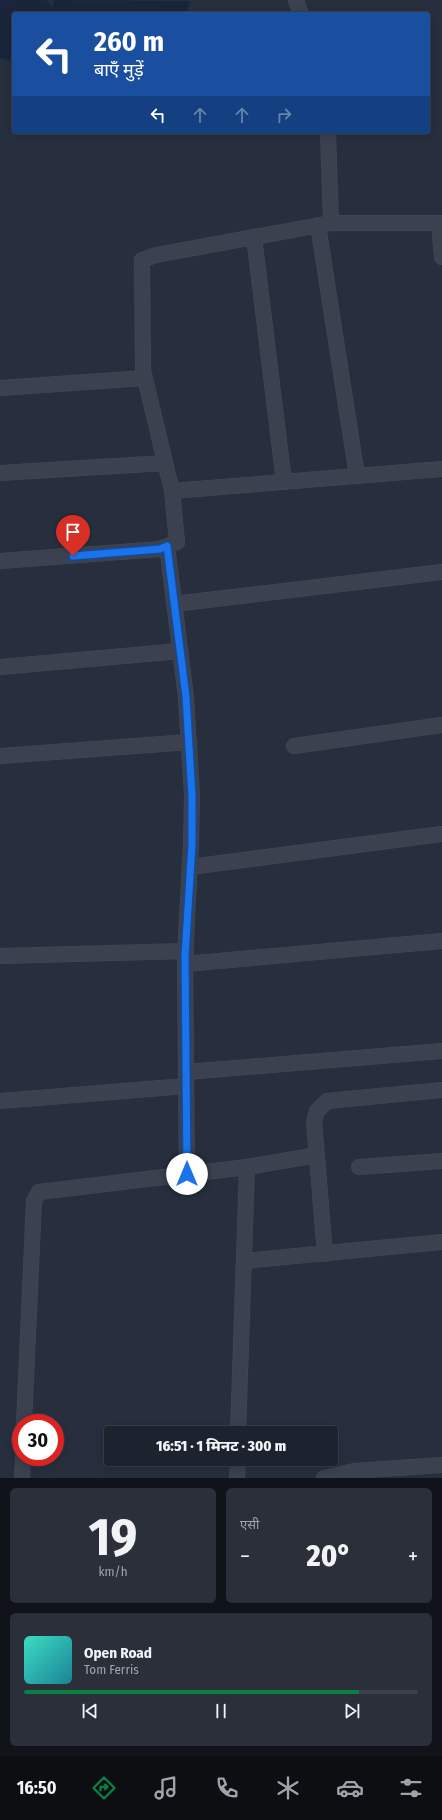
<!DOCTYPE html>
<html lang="hi">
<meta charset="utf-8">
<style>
body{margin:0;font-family:"Fira Sans Condensed","Noto Sans Devanagari",sans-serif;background:#2a2f3a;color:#f1f3f6;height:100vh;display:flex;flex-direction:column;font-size:15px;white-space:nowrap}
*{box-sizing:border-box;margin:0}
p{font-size:13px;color:#a0a4aa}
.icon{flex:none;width:22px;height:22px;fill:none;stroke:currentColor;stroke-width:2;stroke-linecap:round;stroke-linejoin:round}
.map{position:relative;height:1478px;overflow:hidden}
.drawer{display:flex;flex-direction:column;gap:10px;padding:10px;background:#101319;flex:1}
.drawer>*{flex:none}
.hud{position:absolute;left:12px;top:12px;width:418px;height:122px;border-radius:4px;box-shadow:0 2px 10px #0003,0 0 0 1px #3b404a;background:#1a4fa0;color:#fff;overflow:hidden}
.speed{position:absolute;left:12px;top:1414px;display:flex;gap:8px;font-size:20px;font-weight:700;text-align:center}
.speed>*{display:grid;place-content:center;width:52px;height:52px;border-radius:50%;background:#1d232e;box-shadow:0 2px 10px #0003,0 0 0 1px #3b404a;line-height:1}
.speed .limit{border:6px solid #d22;background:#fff;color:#111}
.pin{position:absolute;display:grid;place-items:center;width:34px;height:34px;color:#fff;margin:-41px -17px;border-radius:50% 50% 50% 0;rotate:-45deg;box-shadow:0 0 4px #0007}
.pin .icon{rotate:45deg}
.me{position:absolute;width:44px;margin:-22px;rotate:0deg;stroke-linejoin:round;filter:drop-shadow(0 0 3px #0008)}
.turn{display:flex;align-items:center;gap:14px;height:84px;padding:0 16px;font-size:18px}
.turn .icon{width:52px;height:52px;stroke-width:2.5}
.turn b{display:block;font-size:28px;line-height:34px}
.lanes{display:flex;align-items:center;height:38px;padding:0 16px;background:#0003;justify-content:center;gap:20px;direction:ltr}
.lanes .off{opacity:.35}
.big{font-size:30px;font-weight:800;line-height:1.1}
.drawer .tile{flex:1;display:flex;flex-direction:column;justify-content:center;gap:6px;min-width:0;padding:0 14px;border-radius:6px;background:#2a2f3a}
.drawer .dial{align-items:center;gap:0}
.dial b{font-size:52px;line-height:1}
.song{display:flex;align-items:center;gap:12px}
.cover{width:48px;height:48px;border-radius:6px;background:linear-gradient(135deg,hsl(170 70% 55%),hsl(190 70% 35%))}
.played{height:4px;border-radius:2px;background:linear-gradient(90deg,#0b8043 85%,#3b404a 85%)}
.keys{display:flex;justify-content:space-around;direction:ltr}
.heat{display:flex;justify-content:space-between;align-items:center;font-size:22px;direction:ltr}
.drawer .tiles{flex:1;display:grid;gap:10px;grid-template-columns:1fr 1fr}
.tile:last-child{grid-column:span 2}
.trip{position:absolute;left:104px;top:1426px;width:234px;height:40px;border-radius:4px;background:#1d232e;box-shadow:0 2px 10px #0003,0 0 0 1px #3b404a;font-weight:800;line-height:40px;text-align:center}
.dock{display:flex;height:64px;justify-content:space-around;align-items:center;background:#0c0e12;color:#a0a4aa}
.dock .icon{width:28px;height:28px}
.dock .current{color:#0b8043}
.dock b{font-size:18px;color:#f1f3f6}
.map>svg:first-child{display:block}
</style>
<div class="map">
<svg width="442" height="1478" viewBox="0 0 442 1478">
<rect width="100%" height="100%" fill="#272f3e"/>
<path fill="#1a253b" d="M 0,0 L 47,0 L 52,8 L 54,0 L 190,1 L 186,14 L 14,14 L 14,61 L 0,58 Z"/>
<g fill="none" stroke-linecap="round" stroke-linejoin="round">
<defs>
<path id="street" d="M 296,0 L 301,14
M 328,132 L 331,223 L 442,223
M 439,223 L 442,257
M 318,225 L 357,476
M 254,237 L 284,482
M 0,388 L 145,378
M 0,473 L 165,463
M 172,491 L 442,469
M 167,546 L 186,697 L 192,796 L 191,844 L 185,956 L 187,1174
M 0,561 L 160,549 L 177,542 L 172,491 L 143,370 L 142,260 L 156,255 L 331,223
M 174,604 L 442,572
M 0,667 L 180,651
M 294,746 L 442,725
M 0,756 L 189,742
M 190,867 L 442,834
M 0,956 L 186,951
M 185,964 L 442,941
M 186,1072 L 442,1051
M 0,1101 L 186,1086
M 359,1167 L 442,1161
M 325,1254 L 314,1121 L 317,1111 L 327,1101 L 442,1090
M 244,1261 L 442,1242
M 24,1423 L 34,1201 L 39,1192 L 247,1167 L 317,1155
M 238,1433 L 247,1167
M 22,1478 L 23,1457
M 237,1478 L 238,1459
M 324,1478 L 354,1471 L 442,1465"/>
</defs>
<use href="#street" stroke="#444a57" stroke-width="16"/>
<use href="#street" stroke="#3b414e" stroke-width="15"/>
</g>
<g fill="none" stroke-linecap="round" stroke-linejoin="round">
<defs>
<path id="route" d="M 73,556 L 160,549 L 167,546 L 186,697 L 192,796 L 192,844 L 185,956 L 187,1174"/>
</defs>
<use href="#route" stroke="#114b97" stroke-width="10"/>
<use href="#route" stroke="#1a73e8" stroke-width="7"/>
</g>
</svg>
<div class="speed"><div class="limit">30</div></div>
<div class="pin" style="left:73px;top:556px;background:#d93025"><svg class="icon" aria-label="arrive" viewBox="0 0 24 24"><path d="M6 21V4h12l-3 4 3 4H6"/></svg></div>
<svg class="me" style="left:187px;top:1174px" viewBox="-20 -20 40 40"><circle r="19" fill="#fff"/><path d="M0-13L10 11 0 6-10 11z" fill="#1a73e8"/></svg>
<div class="trip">16:51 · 1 मिनट · 300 m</div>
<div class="hud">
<div class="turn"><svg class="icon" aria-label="left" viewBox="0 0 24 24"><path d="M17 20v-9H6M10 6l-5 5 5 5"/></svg><div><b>260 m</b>बाएँ मुड़ें</div></div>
<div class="lanes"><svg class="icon" aria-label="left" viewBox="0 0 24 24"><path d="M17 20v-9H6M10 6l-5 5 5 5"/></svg><svg class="icon off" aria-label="ahead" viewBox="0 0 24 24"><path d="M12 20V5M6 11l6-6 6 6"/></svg><svg class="icon off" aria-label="ahead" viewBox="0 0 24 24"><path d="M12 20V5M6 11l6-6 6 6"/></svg><svg class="icon off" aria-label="right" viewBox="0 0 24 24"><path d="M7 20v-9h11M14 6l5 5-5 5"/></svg></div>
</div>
</div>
<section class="drawer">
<div class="tiles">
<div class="tile dial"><b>19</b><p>km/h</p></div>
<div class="tile"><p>एसी</p>
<div class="heat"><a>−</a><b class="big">20°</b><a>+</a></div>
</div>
<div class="tile">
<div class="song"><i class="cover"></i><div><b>Open Road</b><p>Tom Ferris</p></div></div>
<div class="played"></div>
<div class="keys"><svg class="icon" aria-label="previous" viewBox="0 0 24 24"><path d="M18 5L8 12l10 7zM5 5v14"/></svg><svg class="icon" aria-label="pause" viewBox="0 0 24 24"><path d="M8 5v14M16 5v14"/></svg><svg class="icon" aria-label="next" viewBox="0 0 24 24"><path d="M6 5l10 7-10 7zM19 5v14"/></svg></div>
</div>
</div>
</section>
<nav class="dock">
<b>16:50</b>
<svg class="icon current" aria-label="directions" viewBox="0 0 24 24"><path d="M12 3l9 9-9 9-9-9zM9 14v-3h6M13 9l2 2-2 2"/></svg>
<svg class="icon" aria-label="music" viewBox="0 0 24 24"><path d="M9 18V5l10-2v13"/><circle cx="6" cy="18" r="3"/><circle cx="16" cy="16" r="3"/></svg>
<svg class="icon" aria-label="phone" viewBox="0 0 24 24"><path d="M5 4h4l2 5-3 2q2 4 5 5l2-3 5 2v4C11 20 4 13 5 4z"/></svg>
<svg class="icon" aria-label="climate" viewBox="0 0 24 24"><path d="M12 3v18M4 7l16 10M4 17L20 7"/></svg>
<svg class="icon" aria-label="car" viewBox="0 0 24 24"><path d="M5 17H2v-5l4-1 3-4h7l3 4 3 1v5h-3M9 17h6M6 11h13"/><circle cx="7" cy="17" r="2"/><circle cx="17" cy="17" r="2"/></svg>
<svg class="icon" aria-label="filters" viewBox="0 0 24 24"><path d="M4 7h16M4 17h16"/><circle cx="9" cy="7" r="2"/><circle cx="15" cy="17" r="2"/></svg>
</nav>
